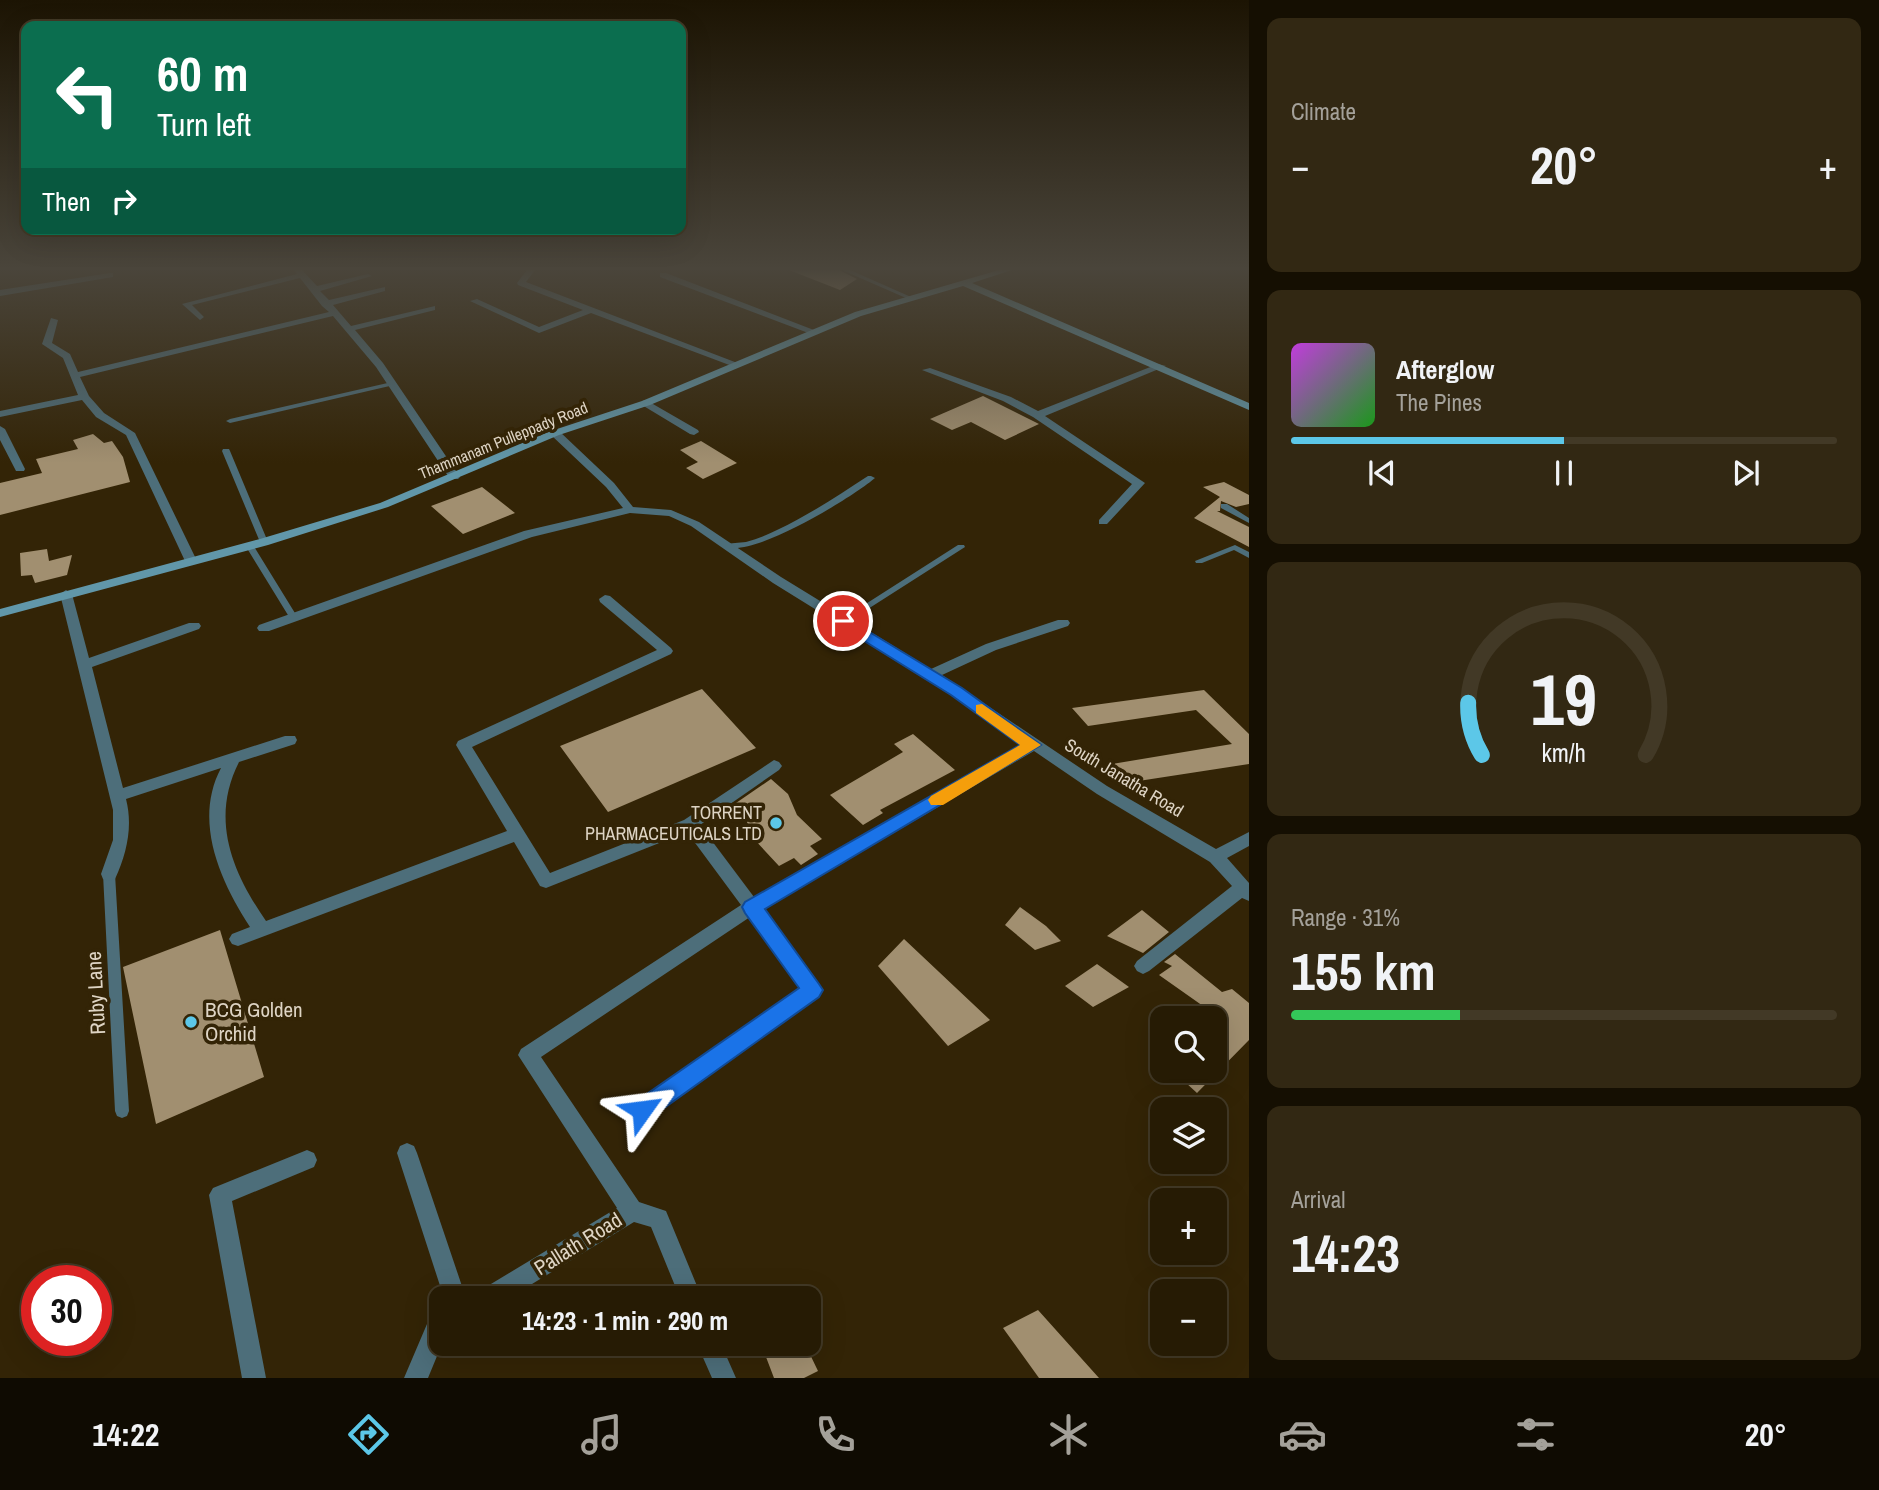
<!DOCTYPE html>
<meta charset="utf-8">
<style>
body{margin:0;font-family:"Archivo Narrow",sans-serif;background:#322813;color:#f1f3f6;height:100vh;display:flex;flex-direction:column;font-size:26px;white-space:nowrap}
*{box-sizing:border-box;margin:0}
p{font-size:23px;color:#a4a19a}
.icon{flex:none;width:38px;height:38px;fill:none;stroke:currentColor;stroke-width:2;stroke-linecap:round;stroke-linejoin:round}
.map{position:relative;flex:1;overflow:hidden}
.drawer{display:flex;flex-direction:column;gap:18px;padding:18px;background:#150f02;width:630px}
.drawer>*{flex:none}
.guide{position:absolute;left:21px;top:21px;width:665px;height:214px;border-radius:14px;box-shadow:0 7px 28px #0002,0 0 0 2px #423926;background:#0b6e4f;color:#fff;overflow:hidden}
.buttons{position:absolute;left:1150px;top:1006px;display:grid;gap:14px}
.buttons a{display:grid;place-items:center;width:77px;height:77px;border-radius:14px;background:#261b04;box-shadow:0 7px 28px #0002,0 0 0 2px #423926;font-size:35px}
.speed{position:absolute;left:21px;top:1265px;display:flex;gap:14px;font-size:35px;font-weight:700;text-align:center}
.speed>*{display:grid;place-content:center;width:91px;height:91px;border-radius:50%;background:#261b04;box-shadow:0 7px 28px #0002,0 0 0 2px #423926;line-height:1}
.speed .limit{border:10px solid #d22;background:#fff;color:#111}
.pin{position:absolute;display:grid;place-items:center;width:60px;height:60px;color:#fff;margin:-30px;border:4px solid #fff;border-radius:50%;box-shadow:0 2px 7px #0007}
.me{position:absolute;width:77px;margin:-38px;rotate:59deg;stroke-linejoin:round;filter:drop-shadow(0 0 5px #0008)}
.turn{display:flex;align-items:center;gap:24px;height:147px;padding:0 21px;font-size:32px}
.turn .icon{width:91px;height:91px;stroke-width:2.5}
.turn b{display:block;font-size:49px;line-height:60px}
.then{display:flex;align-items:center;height:66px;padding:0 21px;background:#0003;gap:14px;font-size:26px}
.big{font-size:52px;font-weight:700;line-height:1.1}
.drawer .widget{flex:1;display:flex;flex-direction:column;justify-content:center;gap:10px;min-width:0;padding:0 24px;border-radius:14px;background:#322813}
.drawer .dial{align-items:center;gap:0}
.dial svg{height:182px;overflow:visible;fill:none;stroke:#423926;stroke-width:7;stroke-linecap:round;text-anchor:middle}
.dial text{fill:#f1f3f6;stroke:none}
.song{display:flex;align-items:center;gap:21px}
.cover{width:84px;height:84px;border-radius:10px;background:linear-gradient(135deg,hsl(290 70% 55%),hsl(120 70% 35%))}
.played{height:7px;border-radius:4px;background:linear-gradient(90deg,#5cc7e8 50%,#423926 50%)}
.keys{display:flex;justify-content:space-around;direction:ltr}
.heat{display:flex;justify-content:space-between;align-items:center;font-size:38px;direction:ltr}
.charge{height:10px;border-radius:5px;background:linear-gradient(90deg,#34c759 31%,#423926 0)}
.trip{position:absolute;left:429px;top:1286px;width:392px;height:70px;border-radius:14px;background:#261b04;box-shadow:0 7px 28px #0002,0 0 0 2px #423926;font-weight:700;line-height:70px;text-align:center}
.dock{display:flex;height:112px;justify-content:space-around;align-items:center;background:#0f0b02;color:#a4a19a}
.dock .icon{width:49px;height:49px}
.dock .selected{color:#5cc7e8}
.dock b{font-size:32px;color:#f1f3f6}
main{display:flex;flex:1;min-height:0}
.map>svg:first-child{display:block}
</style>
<main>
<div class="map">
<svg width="1249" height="1378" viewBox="0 0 1249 1378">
<rect width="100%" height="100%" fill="#332406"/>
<path fill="#a18f70" d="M 789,270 L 839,270 L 857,279 L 840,290 Z
M 983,396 L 1039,424 L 1005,440 L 971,422 L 952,430 L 930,419 Z
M 93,434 L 104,443 L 112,441 L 123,457 L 130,482 L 0,515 L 0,483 L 42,473 L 36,459 L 78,449 L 73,440 Z
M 701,441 L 737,463 L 703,479 L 686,468 L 698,462 L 680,450 Z
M 1224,482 L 1249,495 L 1249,504 L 1236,507 L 1221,501 L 1220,511 L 1217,511 L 1249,527 L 1249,547 L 1194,518 L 1220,497 L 1203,487 Z
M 482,487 L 515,513 L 463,534 L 431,506 Z
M 47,549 L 49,561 L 72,555 L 67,575 L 35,583 L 32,575 L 21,576 L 20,553 Z
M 702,689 L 756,748 L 608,812 L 560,746 Z
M 1204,690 L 1249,734 L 1249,764 L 1132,782 L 1112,764 L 1232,744 L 1196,710 L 1088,726 L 1072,708 Z
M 913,734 L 955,770 L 880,810 L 883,813 L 863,825 L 830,795 L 903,752 L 894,744 Z
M 771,779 L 788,794 L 797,815 L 822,839 L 810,846 L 818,854 L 801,865 L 794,858 L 779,866 L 753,838 L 752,831 L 736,803 Z
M 1020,907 L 1046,926 L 1061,941 L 1035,950 L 1005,925 Z
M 1142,910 L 1169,932 L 1143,953 L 1107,936 Z
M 220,930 L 264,1077 L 156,1124 L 123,967 Z
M 904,939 L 990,1020 L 948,1046 L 878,966 Z
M 1175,954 L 1222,992 L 1232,989 L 1249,1003 L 1249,1040 L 1197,1093 L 1173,1071 L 1214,1071 L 1214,1018 L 1192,1018 L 1203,1006 L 1159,975 L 1172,966 L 1164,962 Z
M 1097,964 L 1129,987 L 1093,1007 L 1065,986 Z
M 1038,1310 L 1099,1378 L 1039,1378 L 1003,1328 Z
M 761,1344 L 805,1344 L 818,1371 L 804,1378 L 774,1378 Z"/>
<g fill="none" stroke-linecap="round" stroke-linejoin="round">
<path fill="#4d6e7a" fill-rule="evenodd" d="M 842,270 L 850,270 L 911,297 L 906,298 Z
M 392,382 L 395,384 L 394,385 L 230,423 L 226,421 L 230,419 Z
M 223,449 L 229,449 L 230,451 L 268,542 L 267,544 L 261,544 L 260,542 L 222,451 Z
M 868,476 L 871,476 L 875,478 C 853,497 750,560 725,546 C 731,542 739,543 746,542 C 757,539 767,535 777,530 C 809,515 839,495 868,476 Z
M 1221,504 L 1227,504 L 1249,518 L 1249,523 L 1221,508 Z
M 246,543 L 252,543 L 253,545 L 298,618 L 297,620 L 291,620 L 245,545 Z
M 958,545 L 964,545 L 965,547 L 846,623 L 840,623 L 839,621 Z
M 1235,545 L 1249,552 L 1249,558 L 1234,550 L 1202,563 L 1196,563 L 1195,561 Z
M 109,869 L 113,871 L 115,874 L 129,1111 L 127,1116 L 122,1118 L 117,1116 L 115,1111 L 103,874 L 105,871 Z"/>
<path fill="#4d6e7a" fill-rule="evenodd" d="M 294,270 L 302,270 L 317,286 L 368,274 L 372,276 L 320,291 L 329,300 L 385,287 L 385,291 L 333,305 L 351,326 L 435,306 L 435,310 L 355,330 L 383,363 L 460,477 L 458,479 L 450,479 L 376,367 L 333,316 L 80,377 L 89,396 L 104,413 L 135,433 L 197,561 L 195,564 L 187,564 L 185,561 L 126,435 L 96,417 L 82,400 L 0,417 L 0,411 L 78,395 L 63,358 L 42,344 L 51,318 L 58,320 L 52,343 L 70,354 L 78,372 L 329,312 L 322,306 L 300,278 L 192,305 L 204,317 L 200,320 L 182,304 L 297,274 Z
M 527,270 L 535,270 L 526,282 L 740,364 L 732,366 L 591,313 L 539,333 L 470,301 L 477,299 L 539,327 L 583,310 L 518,285 L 517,283 Z
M 110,273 L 113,273 L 113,277 L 0,296 L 0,290 Z
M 660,273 L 666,273 L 819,332 L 811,334 L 660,277 Z
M 1158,364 L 1166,366 L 1045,416 L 1145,483 L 1107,524 L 1099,524 L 1099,520 L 1132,484 L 1033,417 L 1003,401 L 922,370 L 930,368 L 1011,397 L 1038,411 Z
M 646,400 L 698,430 L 699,432 L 694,435 L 690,434 L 642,405 L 642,401 Z
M 0,426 L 5,429 L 25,469 L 24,471 L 16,471 L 15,469 L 0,440 Z
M 555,430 L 559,431 L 614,483 L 633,507 L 671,510 L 699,522 L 781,577 L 931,669 L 986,644 L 1058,620 L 1068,620 L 1070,623 L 1068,626 L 996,650 L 942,675 L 1107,786 L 1216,849 L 1249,832 L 1249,846 L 1227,858 L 1249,883 L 1249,901 L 1242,898 L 1149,971 L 1143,974 L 1137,971 L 1134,966 L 1137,961 L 1232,886 L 1210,862 L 1097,794 L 1034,751 L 763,909 L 818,984 L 821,990 L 818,996 L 649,1117 L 642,1120 L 635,1117 L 632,1110 L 635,1103 L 800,988 L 750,917 L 541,1057 L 639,1202 L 666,1211 L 702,1298 L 680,1298 L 651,1227 L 634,1222 L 509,1298 L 478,1298 L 481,1290 L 617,1208 L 518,1055 L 521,1049 L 741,905 L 687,832 L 546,888 L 540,886 L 514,842 L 238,946 L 232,944 L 229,939 L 232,934 L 250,927 C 220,881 193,821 221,768 L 126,799 C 133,826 127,853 115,879 L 109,881 L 103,879 L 101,874 L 113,840 L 113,810 L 60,594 L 66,590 L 72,594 L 89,658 L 189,623 L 199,623 L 201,626 L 199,629 L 92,667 L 123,788 L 285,736 L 295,736 L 297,740 L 295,744 L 239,762 C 210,819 232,872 266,921 L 507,831 L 456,745 L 458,741 L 657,650 L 600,602 L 599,599 L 605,595 L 610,596 L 671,648 L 673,651 L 671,654 L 472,747 L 550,873 L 684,820 L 774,760 L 779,762 L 782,766 L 779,770 L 700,825 L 754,897 L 1023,744 L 952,694 L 773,583 L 691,526 L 669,516 L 630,513 L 532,537 L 269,631 L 259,631 L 257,628 L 259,625 L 524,531 L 623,508 L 606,487 L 551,435 L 550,433 Z
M 407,1143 L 414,1146 L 417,1153 L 466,1298 L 444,1298 L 397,1153 L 400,1146 Z
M 307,1150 L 314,1153 L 317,1160 L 314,1167 L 232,1201 L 266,1378 L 242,1378 L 209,1195 L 213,1188 Z
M 441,1317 L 442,1344 L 428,1378 L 404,1378 L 427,1324 Z
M 697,1344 L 721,1344 L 736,1378 L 712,1378 Z"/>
<path fill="#6197a9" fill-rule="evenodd" d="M 999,270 L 1012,270 L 972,283 L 1249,403 L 1249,410 L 963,286 L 861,316 L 650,405 L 559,435 L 388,507 L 268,545 L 0,617 L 0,609 L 260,539 L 380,503 L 551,431 L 642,401 L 855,312 Z"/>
</g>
<linearGradient id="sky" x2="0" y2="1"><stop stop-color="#1c1403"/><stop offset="0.58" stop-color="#4a453b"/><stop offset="1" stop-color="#4a453b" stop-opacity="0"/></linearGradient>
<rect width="1249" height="463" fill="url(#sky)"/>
<path fill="#1a73e8" stroke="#114b97" stroke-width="2" d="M 843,616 L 962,688 L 1041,745 L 765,909 L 819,984 L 823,990 L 819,997 L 650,1118 L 642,1121 L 634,1118 L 631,1110 L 634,1103 L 799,988 L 745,913 L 742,907 L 745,902 L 1020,745 L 951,695 L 837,624 L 837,617 Z"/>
<path fill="#f59e0b" d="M 982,704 L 1041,745 L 943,805 L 931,805 L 928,800 L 931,796 L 1020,745 L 976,713 L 976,705 Z"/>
<g fill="#5cc7e8" stroke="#332406" stroke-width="2.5">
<circle cx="776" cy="823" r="7"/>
<circle cx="191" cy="1022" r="7"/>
</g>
<g text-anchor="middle" stroke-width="7" stroke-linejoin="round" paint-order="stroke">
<g font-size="16" fill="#ded4c4" stroke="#332406">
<text transform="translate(503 440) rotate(-22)" y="6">Thammanam Pulleppady Road</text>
</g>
<g font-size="18" fill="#ded4c4" stroke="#332406">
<text transform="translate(1124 778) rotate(31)" y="6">South Janatha Road</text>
</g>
<g font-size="18" fill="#ded4c4" stroke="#332406" text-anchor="end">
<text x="762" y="819">TORRENT<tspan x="762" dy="21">PHARMACEUTICALS LTD</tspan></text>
</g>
<g font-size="21" fill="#ded4c4" stroke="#332406">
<text transform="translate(96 993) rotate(-93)" y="7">Ruby Lane</text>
<text transform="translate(578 1244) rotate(-32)" y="7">Pallath Road</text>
</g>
<g font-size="21" fill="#ded4c4" stroke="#332406" text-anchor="start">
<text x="205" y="1017">BCG Golden<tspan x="205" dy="24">Orchid</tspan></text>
</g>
</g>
</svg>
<div class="buttons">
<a><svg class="icon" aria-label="search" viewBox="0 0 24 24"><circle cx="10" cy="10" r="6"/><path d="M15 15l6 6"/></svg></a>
<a><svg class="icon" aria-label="layers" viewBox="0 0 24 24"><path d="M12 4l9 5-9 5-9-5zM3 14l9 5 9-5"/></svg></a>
<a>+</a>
<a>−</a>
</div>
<div class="speed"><div class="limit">30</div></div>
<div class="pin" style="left:843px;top:621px;background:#d93025"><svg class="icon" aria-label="arrive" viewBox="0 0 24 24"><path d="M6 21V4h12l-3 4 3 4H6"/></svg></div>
<svg class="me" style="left:642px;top:1110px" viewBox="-20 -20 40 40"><path d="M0-17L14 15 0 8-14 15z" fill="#1a73e8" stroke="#fff" stroke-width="4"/></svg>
<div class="trip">14:23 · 1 min · 290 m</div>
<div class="guide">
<div class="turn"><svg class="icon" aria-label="left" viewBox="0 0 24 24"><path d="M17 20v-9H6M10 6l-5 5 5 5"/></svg><div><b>60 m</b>Turn left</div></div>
<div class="then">Then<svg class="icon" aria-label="right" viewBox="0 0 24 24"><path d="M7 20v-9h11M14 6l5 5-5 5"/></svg></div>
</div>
</div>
<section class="drawer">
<div class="widget"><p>Climate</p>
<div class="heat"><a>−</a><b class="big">20°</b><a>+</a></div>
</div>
<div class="widget">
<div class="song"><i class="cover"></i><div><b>Afterglow</b><p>The Pines</p></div></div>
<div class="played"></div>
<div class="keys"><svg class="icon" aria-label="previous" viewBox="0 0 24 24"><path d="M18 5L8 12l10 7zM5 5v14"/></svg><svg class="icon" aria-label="pause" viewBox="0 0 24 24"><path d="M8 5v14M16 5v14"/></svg><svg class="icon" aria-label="next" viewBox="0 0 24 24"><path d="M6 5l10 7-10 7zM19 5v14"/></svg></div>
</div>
<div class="widget dial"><svg viewBox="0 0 100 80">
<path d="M14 69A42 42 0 1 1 86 69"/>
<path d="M14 69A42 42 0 0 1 8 46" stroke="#5cc7e8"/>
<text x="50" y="56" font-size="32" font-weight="700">19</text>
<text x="50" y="72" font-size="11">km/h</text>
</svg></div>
<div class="widget"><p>Range · 31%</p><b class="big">155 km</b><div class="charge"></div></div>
<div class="widget"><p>Arrival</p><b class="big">14:23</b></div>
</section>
</main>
<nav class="dock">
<b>14:22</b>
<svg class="icon selected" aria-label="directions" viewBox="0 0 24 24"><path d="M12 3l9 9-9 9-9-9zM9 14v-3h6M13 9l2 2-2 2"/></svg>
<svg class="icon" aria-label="music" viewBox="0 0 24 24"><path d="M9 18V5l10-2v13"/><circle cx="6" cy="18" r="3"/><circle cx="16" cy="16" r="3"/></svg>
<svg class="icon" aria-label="phone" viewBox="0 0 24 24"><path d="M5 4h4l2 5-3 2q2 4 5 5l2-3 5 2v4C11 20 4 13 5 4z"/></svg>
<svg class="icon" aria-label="climate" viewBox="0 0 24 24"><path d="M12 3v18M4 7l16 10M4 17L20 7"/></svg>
<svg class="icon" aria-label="car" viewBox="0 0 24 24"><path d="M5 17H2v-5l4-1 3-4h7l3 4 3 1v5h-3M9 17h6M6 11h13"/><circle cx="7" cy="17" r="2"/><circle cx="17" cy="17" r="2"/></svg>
<svg class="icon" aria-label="filters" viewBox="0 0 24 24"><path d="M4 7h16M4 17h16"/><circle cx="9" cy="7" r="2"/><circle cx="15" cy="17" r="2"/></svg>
<b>20°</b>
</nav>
